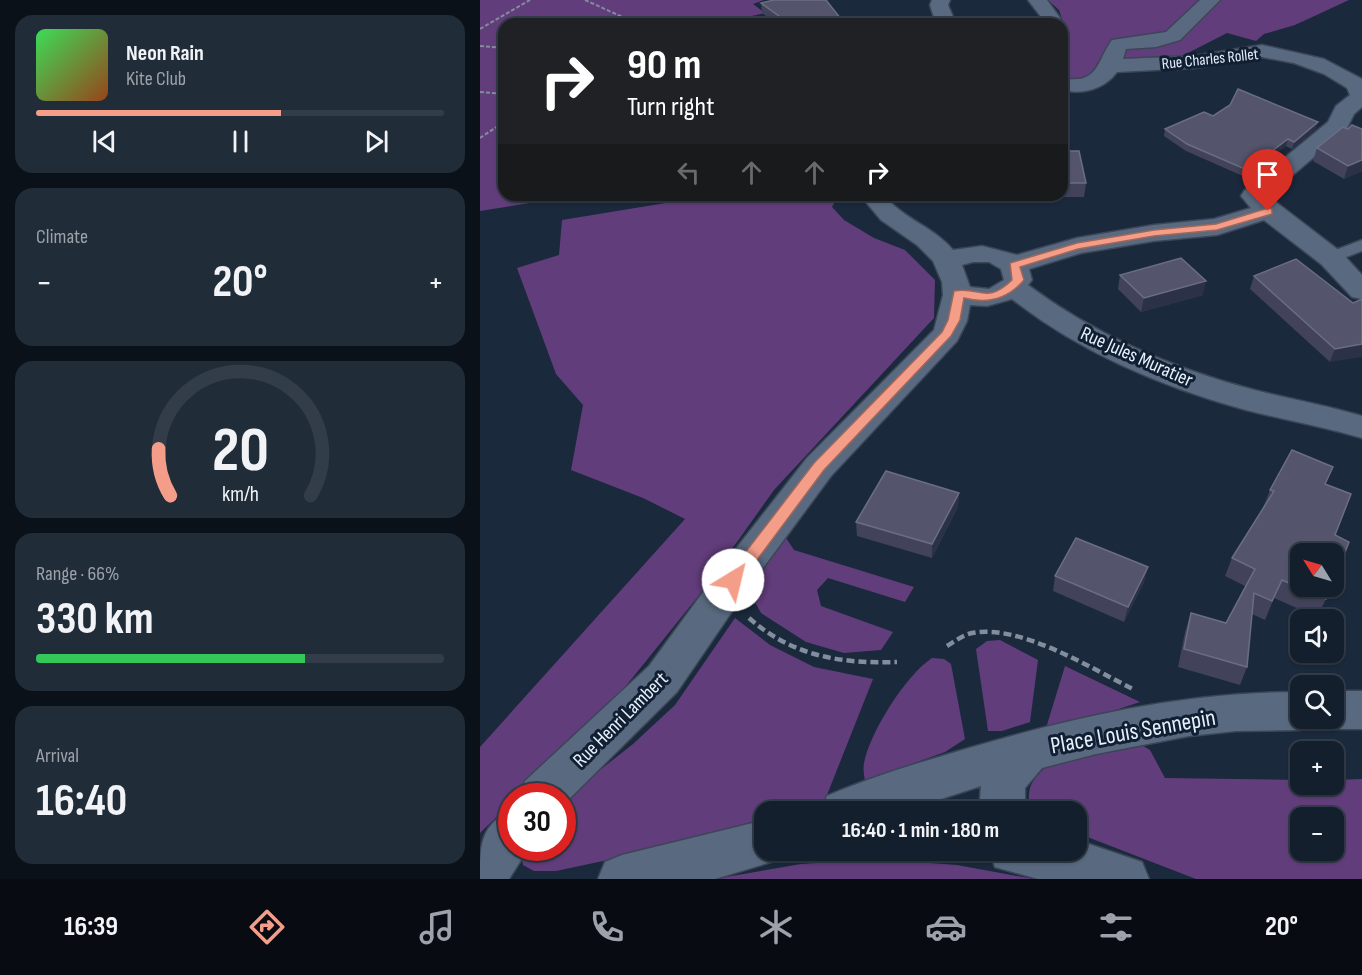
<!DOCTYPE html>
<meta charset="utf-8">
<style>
body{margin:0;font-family:"Sofia Sans Condensed",sans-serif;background:#212c39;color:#f1f3f6;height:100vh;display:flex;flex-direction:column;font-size:22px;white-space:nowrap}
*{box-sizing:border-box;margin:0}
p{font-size:20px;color:#9da2aa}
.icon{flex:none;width:33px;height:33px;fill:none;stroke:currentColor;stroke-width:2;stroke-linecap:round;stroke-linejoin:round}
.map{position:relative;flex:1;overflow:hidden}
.sheet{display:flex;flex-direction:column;gap:15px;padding:15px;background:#0b1119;width:480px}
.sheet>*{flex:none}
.guide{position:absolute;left:18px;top:18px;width:570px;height:183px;border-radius:18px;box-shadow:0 2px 4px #0004,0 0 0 2px #333d49;background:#202124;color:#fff;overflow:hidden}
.needle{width:39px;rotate:307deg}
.fabs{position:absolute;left:810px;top:543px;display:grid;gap:12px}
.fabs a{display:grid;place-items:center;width:54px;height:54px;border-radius:12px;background:#141f2d;box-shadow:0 2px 4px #0004,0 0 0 2px #333d49;font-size:30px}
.speed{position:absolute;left:18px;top:783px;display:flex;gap:12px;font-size:30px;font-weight:700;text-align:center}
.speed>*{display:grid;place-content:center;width:78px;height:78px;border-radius:50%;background:#141f2d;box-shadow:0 2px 4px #0004,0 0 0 2px #333d49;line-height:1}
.speed .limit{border:9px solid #d22;background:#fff;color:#111}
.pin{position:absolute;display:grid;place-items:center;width:51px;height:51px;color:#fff;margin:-62px -26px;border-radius:50% 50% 50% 0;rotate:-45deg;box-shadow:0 0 6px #0007}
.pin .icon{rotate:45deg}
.me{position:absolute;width:66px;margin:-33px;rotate:36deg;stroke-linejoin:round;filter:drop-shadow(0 0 4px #0008)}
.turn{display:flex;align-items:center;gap:21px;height:126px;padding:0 30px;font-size:27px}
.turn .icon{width:78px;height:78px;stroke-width:2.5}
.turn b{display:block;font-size:42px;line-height:51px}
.lanes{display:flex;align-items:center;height:57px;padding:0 30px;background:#0003;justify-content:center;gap:30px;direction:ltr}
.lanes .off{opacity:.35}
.big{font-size:45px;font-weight:700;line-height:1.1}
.sheet .widget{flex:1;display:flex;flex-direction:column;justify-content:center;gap:9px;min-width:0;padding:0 21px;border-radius:18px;background:#212c39}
.sheet .dial{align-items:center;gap:0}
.dial svg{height:156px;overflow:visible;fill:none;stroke:#333d49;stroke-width:7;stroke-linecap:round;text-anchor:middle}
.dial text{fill:#f1f3f6;stroke:none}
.song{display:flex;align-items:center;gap:18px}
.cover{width:72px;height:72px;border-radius:9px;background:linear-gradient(135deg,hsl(130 70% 55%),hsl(20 70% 35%))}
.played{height:6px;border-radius:3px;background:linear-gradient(90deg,#f49e8a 60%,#333d49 60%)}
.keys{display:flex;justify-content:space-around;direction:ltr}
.heat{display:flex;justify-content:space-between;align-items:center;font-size:33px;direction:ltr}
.charge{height:9px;border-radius:4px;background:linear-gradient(90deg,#34c759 66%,#333d49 0)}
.trip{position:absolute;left:274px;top:801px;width:333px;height:60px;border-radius:18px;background:#141f2d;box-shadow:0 2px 4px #0004,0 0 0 2px #333d49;font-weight:700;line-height:60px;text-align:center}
.menu{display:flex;height:96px;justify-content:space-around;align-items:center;background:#080c12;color:#9da2aa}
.menu .icon{width:42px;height:42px}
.menu .current{color:#f49e8a}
.menu b{font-size:27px;color:#f1f3f6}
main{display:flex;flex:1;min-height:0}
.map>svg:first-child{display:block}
</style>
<main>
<section class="sheet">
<div class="widget">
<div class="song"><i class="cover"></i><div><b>Neon Rain</b><p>Kite Club</p></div></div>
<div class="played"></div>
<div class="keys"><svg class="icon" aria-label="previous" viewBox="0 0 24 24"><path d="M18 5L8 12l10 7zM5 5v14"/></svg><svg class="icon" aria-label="pause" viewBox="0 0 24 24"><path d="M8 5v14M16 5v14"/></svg><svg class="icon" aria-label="next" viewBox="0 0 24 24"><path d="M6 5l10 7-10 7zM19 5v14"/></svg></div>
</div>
<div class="widget"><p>Climate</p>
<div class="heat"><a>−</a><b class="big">20°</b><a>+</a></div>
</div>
<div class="widget dial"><svg viewBox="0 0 100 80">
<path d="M14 69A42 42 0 1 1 86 69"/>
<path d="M14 69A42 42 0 0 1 8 45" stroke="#f49e8a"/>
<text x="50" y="56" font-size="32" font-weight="700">20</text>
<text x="50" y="72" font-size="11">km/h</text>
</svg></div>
<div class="widget"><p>Range · 66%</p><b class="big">330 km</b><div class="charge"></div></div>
<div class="widget"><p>Arrival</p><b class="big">16:40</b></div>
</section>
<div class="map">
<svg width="882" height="879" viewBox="0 0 882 879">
<rect width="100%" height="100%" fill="#1b293c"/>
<path fill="#623d7b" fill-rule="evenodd" d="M 0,0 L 284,0 L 273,4 L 285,13 L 237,24 L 24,24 L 24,195 L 87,195 L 87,197 L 0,211 Z
M 568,0 L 869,0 L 815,25 L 784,34 L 776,41 L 747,33 L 706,54 L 726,64 C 706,65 664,63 647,69 C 624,77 607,98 582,90 L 582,26 L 584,25 L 579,10 Z
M 208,195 L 358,195 L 352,207 L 364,220 L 394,238 L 425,250 L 455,280 L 454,318 L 294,490 L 220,594 L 108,733 L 39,796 L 32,796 L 31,803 L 0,833 L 0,747 L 205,519 L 163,498 L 91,470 L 103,405 L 76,374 L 37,268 L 79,255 L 82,220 L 210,199 Z
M 304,535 L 314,550 L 434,587 L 425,602 L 348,578 L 337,590 L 341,606 L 413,632 L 401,650 L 364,653 L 326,642 L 281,613 L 267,588 Z
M 255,618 L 290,645 L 334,667 L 393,679 L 345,800 L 306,811 L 285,812 L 285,818 L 170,851 L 76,871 L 54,871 L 43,865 L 40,848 L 82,848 L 83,799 L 153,744 L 195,705 Z
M 520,640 L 558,660 L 550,722 L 522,731 L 508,731 L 496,649 L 507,641 Z
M 452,658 L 464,659 L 471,664 L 485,739 L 465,752 L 385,781 C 384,775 383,769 384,763 C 390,732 426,675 452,658 Z
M 585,666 L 660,702 L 624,714 L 566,728 Z
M 657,742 L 670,750 L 685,778 L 820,780 L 820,784 L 854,784 L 854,780 L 882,779 L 882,879 L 716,879 L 597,833 L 597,812 L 552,811 L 549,809 C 549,802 548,791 551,785 C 570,749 622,747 657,742 ZM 820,818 L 854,818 L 854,850 L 820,850 Z
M 396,859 L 477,865 L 553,879 L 234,879 L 321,864 Z"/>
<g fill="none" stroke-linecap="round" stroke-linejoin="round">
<defs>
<path id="service" d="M 882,240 L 882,251 L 851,263 L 842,258 L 845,254 Z"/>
<path id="minor" d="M 452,0 L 470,0 L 468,5 L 476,24 L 456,24 L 450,5 Z
M 548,0 L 567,0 L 580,18 L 581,24 L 561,24 L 562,18 Z
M 720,0 L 740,0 L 700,40 L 676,47 L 646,49 L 643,59 L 714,56 L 782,45 L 844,59 L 882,79 L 882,107 L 874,114 L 866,130 L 788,196 L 861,252 L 882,275 L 882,299 L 872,297 L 841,264 L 784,220 L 737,235 L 674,241 L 601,253 L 549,269 L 552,280 L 548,285 C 614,334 691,368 771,389 C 808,399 845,405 882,416 L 882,438 C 844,427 805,420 766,410 C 682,387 601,353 532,299 L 507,306 L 490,305 L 487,321 L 477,341 L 351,476 L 266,591 L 197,692 L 82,806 L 82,796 L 39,796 L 45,781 L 169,666 L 240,569 L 327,458 L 454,330 L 463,295 L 462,282 L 453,261 L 437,245 L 401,220 L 380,195 L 404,195 C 423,219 454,227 473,250 L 502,246 L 537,255 L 597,238 L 674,225 L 734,219 L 771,208 L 761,196 L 764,191 L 848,122 L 856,106 L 870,95 L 867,88 L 844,74 L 814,63 L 782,57 L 714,68 L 637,72 C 625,89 602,95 582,90 L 582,78 C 619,85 616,62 632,40 L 686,32 ZM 493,262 L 509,262 L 521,269 L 524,280 L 509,289 L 490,287 L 482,265 Z
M 854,691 L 882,691 L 882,729 L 854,729 L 839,723 L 837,719 L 835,724 L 820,730 L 756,731 L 709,736 L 616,754 L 562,768 L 545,788 L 545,812 L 499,812 L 501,786 L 421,812 L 340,812 L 347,796 C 393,776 441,762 489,748 C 598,716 706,692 820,692 L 820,718 L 854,718 Z
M 32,810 L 32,848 L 48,849 L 29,879 L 0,879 C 0,845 0,825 32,810 Z
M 285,820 L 285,850 L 305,850 L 301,859 L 235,879 L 118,879 L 125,862 L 142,855 Z
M 597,840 L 662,862 L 669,879 L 558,879 L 515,867 L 509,850 L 597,850 Z"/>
</defs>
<use href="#service" stroke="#3b4657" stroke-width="3"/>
<use href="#minor" stroke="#3b4657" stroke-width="3"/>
<path stroke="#828d9d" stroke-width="2" stroke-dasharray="4 2" stroke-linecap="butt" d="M 105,0 L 158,24
M 0,29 L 50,0
M 0,46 L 24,48
M 0,92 L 24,94
M 0,138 L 24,122"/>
<path stroke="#828d9d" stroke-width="3" stroke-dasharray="4.5 2" stroke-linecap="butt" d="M 351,195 L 364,201"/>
<path stroke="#828d9d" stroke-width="4.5" stroke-dasharray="8 4" stroke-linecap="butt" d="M 269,618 C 312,656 361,664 417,662
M 467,646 C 475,641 483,635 492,633 C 541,624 610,668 653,689"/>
<use href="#service" fill="#596a80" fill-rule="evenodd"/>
<use href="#minor" fill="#596a80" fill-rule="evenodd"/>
</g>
<path fill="#42435a" d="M 281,3 L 361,24 L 296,24 L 282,13 Z
M 733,116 L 836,129 L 812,149 L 806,146 L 765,177 L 706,151 L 684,136 L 685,129 Z
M 882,129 L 882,171 L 864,179 L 833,161 L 837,148 Z
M 582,151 L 606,183 L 604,197 L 576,197 L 575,195 L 582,195 Z
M 640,275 L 723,295 L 661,312 L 638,289 Z
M 774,276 L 873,303 L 850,362 L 770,289 Z
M 845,484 L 855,535 L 846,599 L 837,617 L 794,598 L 785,620 L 772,614 L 767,667 L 760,685 L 698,667 L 705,632 L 711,613 L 746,623 L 765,586 L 745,576 L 752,558 L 783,508 L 790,490 Z
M 479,493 L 478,507 L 452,558 L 377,536 L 376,522 Z
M 668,567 L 664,582 L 644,622 L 573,591 L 575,576 Z"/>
<path fill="#2b3147" d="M 838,122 L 836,129 L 812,149 L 814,142 Z
M 808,139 L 806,146 L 765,177 L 767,170 Z
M 882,160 L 882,171 L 864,179 L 868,166 Z
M 726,281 L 723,295 L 661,312 L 664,298 Z
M 882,344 L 882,357 L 850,362 L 855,349 Z
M 479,493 L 478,507 L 452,558 L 452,544 Z
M 668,567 L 664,582 L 644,622 L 648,607 Z"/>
<path fill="#54556c" stroke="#6b6e82" stroke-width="1.5" d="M 294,0 L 346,0 L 361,19 L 360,24 L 310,24 L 281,3 Z
M 758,89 L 838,122 L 814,142 L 808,139 L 767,170 L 707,144 L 685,129 L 724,112 L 733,116 L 750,105 Z
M 872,125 L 882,129 L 882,160 L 868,166 L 837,148 L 863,127 L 868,129 Z
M 582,151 L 599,151 L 606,183 L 582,183 Z
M 701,258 L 726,281 L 664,298 L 640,275 Z
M 816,259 L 873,303 L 882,299 L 882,344 L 855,349 L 774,276 Z
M 812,450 L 853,467 L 845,484 L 871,494 L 855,535 L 869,542 L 854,580 L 854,554 L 820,554 L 820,586 L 851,586 L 846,599 L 802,580 L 792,601 L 774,593 L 767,667 L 704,649 L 711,613 L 746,623 L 775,569 L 752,558 L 794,491 L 790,490 Z
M 406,471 L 479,493 L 452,544 L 376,522 Z
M 596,538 L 668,567 L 648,607 L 575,576 Z"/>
<path fill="#f49e8a" stroke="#9f675a" stroke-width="1.5" d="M 788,208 L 792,209 L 792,214 L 737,230 L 674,236 L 598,249 L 540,267 L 544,280 C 528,299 507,304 484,298 L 480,320 L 471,336 L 344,470 L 259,584 L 248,584 L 245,580 L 248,575 L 334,463 L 462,332 L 468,320 L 474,291 C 499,286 506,305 532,280 L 530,263 L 597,243 L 674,230 L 736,224 Z"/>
<g text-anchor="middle" stroke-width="6" stroke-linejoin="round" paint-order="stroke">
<g font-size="16" fill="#e6effc" stroke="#111f32">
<text transform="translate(730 58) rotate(-6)" y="6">Rue Charles Rollet</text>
</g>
<g font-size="20" fill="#e6effc" stroke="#111f32">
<text transform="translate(657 356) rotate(24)" y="7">Rue Jules Muratier</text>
<text transform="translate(140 719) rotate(-45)" y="7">Rue Henri Lambert</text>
</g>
<g font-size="24" fill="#e6effc" stroke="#111f32">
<text transform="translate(653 731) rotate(-10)" y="8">Place Louis Sennepin</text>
</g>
</g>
</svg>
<div class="fabs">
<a><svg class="needle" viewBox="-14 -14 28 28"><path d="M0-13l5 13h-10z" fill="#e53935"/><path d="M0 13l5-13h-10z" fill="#9da2aa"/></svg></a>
<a><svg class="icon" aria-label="sound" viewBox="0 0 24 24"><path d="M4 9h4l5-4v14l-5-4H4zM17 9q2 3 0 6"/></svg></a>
<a><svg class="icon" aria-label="search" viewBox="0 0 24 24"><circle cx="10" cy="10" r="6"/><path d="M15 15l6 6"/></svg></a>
<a>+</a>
<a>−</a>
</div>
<div class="speed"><div class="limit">30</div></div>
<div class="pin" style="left:788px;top:211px;background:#d93025"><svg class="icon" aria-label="arrive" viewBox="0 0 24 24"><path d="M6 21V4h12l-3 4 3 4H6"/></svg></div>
<svg class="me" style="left:253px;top:580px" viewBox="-20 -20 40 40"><circle r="19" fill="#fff"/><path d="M0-13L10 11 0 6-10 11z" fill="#f49e8a"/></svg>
<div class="trip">16:40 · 1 min · 180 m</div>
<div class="guide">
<div class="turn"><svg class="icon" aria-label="right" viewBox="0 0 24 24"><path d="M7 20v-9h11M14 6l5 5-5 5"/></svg><div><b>90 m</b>Turn right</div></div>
<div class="lanes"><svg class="icon off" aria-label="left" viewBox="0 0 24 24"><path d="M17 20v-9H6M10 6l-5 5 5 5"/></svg><svg class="icon off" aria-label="ahead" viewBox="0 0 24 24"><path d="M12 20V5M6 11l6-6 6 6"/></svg><svg class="icon off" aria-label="ahead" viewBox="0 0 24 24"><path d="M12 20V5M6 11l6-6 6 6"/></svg><svg class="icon" aria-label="right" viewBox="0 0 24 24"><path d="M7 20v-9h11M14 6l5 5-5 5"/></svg></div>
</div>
</div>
</main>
<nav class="menu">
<b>16:39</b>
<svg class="icon current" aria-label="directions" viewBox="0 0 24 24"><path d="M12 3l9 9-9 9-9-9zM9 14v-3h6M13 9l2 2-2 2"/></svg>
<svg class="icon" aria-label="music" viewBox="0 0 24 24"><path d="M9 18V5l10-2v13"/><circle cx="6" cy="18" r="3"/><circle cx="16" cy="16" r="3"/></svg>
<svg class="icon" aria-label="phone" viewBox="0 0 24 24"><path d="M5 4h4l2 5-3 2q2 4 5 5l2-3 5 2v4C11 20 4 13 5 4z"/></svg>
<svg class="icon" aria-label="climate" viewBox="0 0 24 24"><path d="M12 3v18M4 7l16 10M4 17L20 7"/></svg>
<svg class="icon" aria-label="car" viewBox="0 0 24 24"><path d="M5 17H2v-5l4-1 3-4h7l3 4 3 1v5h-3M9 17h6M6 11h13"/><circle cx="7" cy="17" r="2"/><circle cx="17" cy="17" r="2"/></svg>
<svg class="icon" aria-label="filters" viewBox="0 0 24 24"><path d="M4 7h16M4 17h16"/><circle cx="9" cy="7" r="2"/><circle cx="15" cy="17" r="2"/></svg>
<b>20°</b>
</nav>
